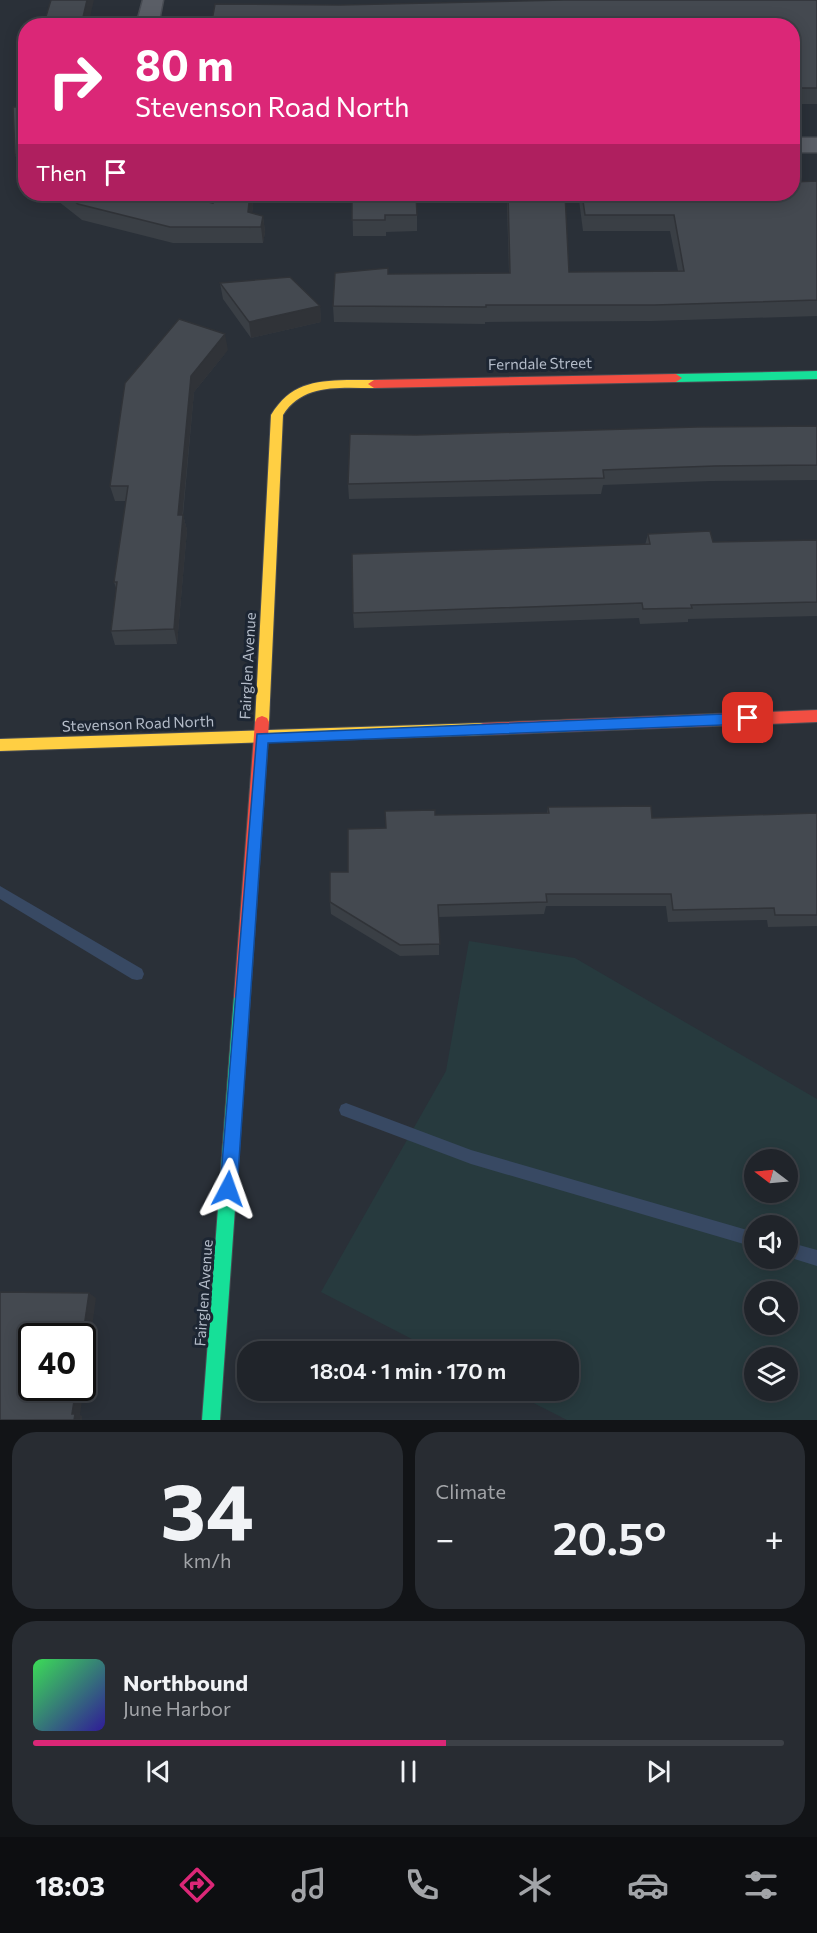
<!DOCTYPE html>
<meta charset="utf-8">
<style>
body{margin:0;font-family:Commissioner,sans-serif;background:#282c32;color:#f1f3f6;height:100vh;display:flex;flex-direction:column;font-size:22px;white-space:nowrap}
*{box-sizing:border-box;margin:0}
p{font-size:20px;color:#a2a4a8}
.icon{flex:none;width:33px;height:33px;fill:none;stroke:currentColor;stroke-width:2;stroke-linecap:round;stroke-linejoin:round}
.map{position:relative;height:1420px;overflow:hidden}
.sheet{display:flex;flex-direction:column;gap:12px;padding:12px;background:#121417;flex:1}
.sheet>*{flex:none}
.banner{position:absolute;left:18px;top:18px;width:782px;height:183px;border-radius:24px;box-shadow:0 3px 15px #0003,0 0 0 2px #3d4147;background:#db2777;color:#fff;overflow:hidden}
.needle{width:39px;rotate:286deg}
.fabs{position:absolute;left:744px;top:1149px;display:grid;gap:12px}
.fabs a{display:grid;place-items:center;width:54px;height:54px;border-radius:50%;background:#20242a;box-shadow:0 3px 15px #0003,0 0 0 2px #3d4147;font-size:30px}
.speed{position:absolute;left:18px;top:1323px;display:flex;gap:12px;font-size:30px;font-weight:700;text-align:center}
.speed>*{display:grid;place-content:center;width:78px;height:78px;border-radius:50%;background:#20242a;box-shadow:0 3px 15px #0003,0 0 0 2px #3d4147;line-height:1}
.speed .limit{border:3px solid #111;border-radius:9px;background:#fff;color:#111}
.pin{position:absolute;display:grid;place-items:center;width:51px;height:51px;color:#fff;margin:-26px;border-radius:12px;box-shadow:0 3px 9px #0006}
.me{position:absolute;width:66px;margin:-33px;rotate:4deg;stroke-linejoin:round;filter:drop-shadow(0 0 4px #0008)}
.turn{display:flex;align-items:center;gap:21px;height:126px;padding:0 18px;font-size:27px}
.turn .icon{width:78px;height:78px;stroke-width:2.5}
.turn b{display:block;font-size:42px;line-height:51px}
.then{display:flex;align-items:center;height:57px;padding:0 18px;background:#0003;gap:12px;font-size:22px}
.big{font-size:45px;font-weight:600;line-height:1.1}
.sheet .card{flex:1;display:flex;flex-direction:column;justify-content:center;gap:9px;min-width:0;padding:0 21px;border-radius:24px;background:#282c32}
.sheet .dial{align-items:center;gap:0}
.dial b{font-size:78px;line-height:1}
.song{display:flex;align-items:center;gap:18px}
.cover{width:72px;height:72px;border-radius:9px;background:linear-gradient(135deg,hsl(130 70% 55%),hsl(250 70% 35%))}
.played{height:6px;border-radius:3px;background:linear-gradient(90deg,#db2777 55%,#3d4147 55%)}
.keys{display:flex;justify-content:space-around;direction:ltr}
.heat{display:flex;justify-content:space-between;align-items:center;font-size:33px;direction:ltr}
.sheet .tiles{flex:1;display:grid;gap:12px;grid-template-columns:1fr 1fr}
.card:last-child{grid-column:span 2}
.trip{position:absolute;left:237px;top:1341px;width:342px;height:60px;border-radius:24px;background:#20242a;box-shadow:0 3px 15px #0003,0 0 0 2px #3d4147;font-weight:600;line-height:60px;text-align:center}
.dock{display:flex;height:96px;justify-content:space-around;align-items:center;background:#0d0e11;color:#a2a4a8}
.dock .icon{width:42px;height:42px}
.dock .current{color:#db2777}
.dock b{font-size:27px;color:#f1f3f6}
.map>svg:first-child{display:block}
</style>
<div class="map">
<svg width="817" height="1420" viewBox="0 0 817 1420">
<rect width="100%" height="100%" fill="#2a3038"/>
<path fill="#273a3e" fill-rule="evenodd" d="M 469,941 L 575,958 L 817,1099 L 817,1420 L 567,1420 L 510,1391 L 568,1390 L 568,1352 L 435,1351 L 321,1292 L 446,1071 ZM 754,1160 L 788,1160 L 788,1192 L 754,1192 ZM 754,1226 L 788,1226 L 788,1258 L 754,1258 ZM 754,1292 L 788,1292 L 788,1324 L 754,1324 ZM 754,1358 L 788,1358 L 788,1390 L 754,1390 Z"/>
<g fill="none" stroke-linecap="round" stroke-linejoin="round">
<path fill="#384963" fill-rule="evenodd" d="M 0,886 L 142,969 L 144,974 L 142,979 L 137,980 L 132,979 L 0,899 Z
M 346,1103 L 471,1150 L 754,1232 L 754,1247 L 471,1164 L 341,1115 L 339,1110 L 341,1105 Z
M 788,1242 L 817,1250 L 817,1266 L 788,1257 Z"/>
<defs>
<path id="street" d="M 143,0 L 163,0 L 158,26 L 136,26 Z
M 792,138 L 817,138 L 817,152 L 792,152 Z"/>
<path id="fast" d="M 817,371 L 817,379 L 676,382 L 670,378 L 676,374 Z
M 242,990 L 247,992 L 250,997 L 220,1420 L 202,1420 L 234,997 L 237,992 Z"/>
<path id="slow" d="M 347,380 L 374,380 L 380,384 L 374,388 C 340,388 303,383 283,415 L 269,722 L 267,726 L 257,726 L 255,722 L 271,415 C 290,384 313,381 347,380 Z
M 483,723 L 488,725 L 490,729 L 488,733 L 483,735 L 0,751 L 0,739 Z"/>
<path id="jam" d="M 676,374 L 682,378 L 676,382 L 374,388 L 368,384 L 374,380 Z
M 817,710 L 817,722 L 483,735 L 478,733 L 476,729 L 478,725 L 483,723 Z
M 262,716 L 267,718 L 269,722 L 250,997 L 247,1002 L 242,1004 L 237,1002 L 234,997 L 255,722 L 257,718 Z"/>
</defs>
<use href="#street" stroke="#484c53" stroke-width="3"/>
<use href="#fast" stroke="#484c53" stroke-width="2"/>
<use href="#slow" stroke="#484c53" stroke-width="2"/>
<use href="#jam" stroke="#484c53" stroke-width="2"/>
<use href="#street" fill="#5a5e66" fill-rule="evenodd"/>
<use href="#fast" fill="#16e098" fill-rule="evenodd"/>
<use href="#slow" fill="#ffcf43" fill-rule="evenodd"/>
<use href="#jam" fill="#f24e42" fill-rule="evenodd"/>
</g>
<path fill="#3a3f45" d="M 817,0 L 817,104 L 792,104 L 792,26 L 340,5 Z
M 26,84 L 26,175 L 20,170 L 15,154 L 18,107 Z
M 817,181 L 817,316 L 652,321 L 485,322 L 485,324 L 334,322 L 333,306 L 388,274 L 509,273 L 507,205 L 508,194 L 565,194 L 569,272 L 678,271 L 670,231 L 583,231 L 579,200 L 580,194 L 792,194 Z
M 49,194 L 174,194 L 213,203 L 214,194 L 251,194 L 253,206 L 252,213 L 263,216 L 265,232 L 263,243 L 173,243 L 82,220 Z
M 352,194 L 417,215 L 417,231 L 386,232 L 386,236 L 353,236 Z
M 220,283 L 320,306 L 321,322 L 251,338 L 223,299 Z
M 228,350 L 194,392 L 183,515 L 187,530 L 177,644 L 115,645 L 111,631 L 116,588 L 114,582 L 126,501 L 115,501 L 110,486 Z
M 817,426 L 817,480 L 711,481 L 603,485 L 601,494 L 349,499 L 348,484 Z
M 648,534 L 713,542 L 817,540 L 817,616 L 688,619 L 688,622 L 640,624 L 639,618 L 354,628 L 353,613 L 645,545 Z
M 548,807 L 652,818 L 817,813 L 817,926 L 768,927 L 767,920 L 668,922 L 666,906 L 546,906 L 544,914 L 439,917 L 439,955 L 400,956 L 331,914 L 330,902 L 348,872 L 385,828 L 547,813 Z"/>
<path fill="#303338" d="M 87,0 L 94,0 L 88,26 L 81,26 Z
M 250,194 L 251,194 L 253,206 L 250,229 L 248,212 Z
M 263,216 L 265,232 L 263,243 L 261,227 Z
M 320,306 L 321,322 L 251,338 L 249,322 Z
M 225,334 L 228,350 L 194,392 L 181,530 L 178,515 L 191,376 Z
M 183,515 L 187,530 L 177,644 L 174,629 Z
M 89,1293 L 96,1298 L 80,1415 L 82,1416 L 82,1420 L 74,1420 L 72,1414 L 76,1388 L 82,1388 L 82,1341 Z"/>
<path fill="#444950" stroke="#303338" stroke-width="1.5" d="M 51,0 L 87,0 L 81,26 L 43,26 Z
M 563,0 L 817,0 L 817,88 L 792,88 L 792,26 L 211,26 L 215,4 L 340,5 Z
M 26,84 L 26,162 L 15,154 L 13,107 L 18,107 Z
M 817,181 L 817,300 L 655,305 L 486,305 L 486,307 L 333,306 L 335,273 L 388,268 L 388,274 L 510,273 L 508,194 L 565,194 L 569,272 L 684,271 L 674,215 L 585,215 L 582,194 L 792,194 L 792,182 Z
M 65,194 L 174,194 L 213,203 L 214,194 L 250,194 L 248,212 L 263,216 L 261,227 L 170,227 L 78,204 Z
M 352,194 L 416,194 L 417,215 L 385,215 L 385,220 L 352,220 Z
M 290,277 L 320,306 L 249,322 L 220,283 Z
M 179,319 L 225,334 L 191,376 L 178,515 L 183,515 L 174,629 L 111,631 L 117,582 L 114,582 L 128,486 L 110,486 L 125,383 Z
M 817,426 L 817,465 L 715,466 L 603,470 L 604,478 L 348,484 L 350,434 L 416,435 L 697,427 Z
M 710,531 L 713,542 L 817,540 L 817,602 L 691,605 L 692,608 L 643,609 L 642,603 L 353,613 L 352,554 L 650,544 L 648,534 Z
M 651,806 L 652,818 L 817,813 L 817,915 L 775,915 L 774,908 L 673,910 L 671,894 L 546,894 L 547,902 L 438,905 L 440,944 L 400,945 L 330,902 L 330,872 L 348,872 L 348,829 L 386,828 L 385,811 L 435,810 L 435,815 L 549,813 L 548,807 Z
M 0,1292 L 89,1293 L 82,1341 L 82,1336 L 32,1336 L 32,1388 L 76,1388 L 72,1414 L 75,1414 L 74,1420 L 0,1420 Z"/>
<path fill="#1a73e8" stroke="#114b97" stroke-width="1.5" d="M 748,713 L 752,714 L 754,718 L 752,723 L 748,724 L 268,743 L 237,1189 L 234,1195 L 228,1198 L 222,1195 L 220,1189 L 257,734 Z"/>
<g text-anchor="middle" stroke-width="6" stroke-linejoin="round" paint-order="stroke">
<g font-size="15" fill="#b4bcc9" stroke="#1d2633">
<text transform="translate(540 364) rotate(-1)" y="5">Ferndale Street</text>
<text transform="translate(248 666) rotate(-87)" y="5">Fairglen Avenue</text>
<text transform="translate(138 724) rotate(-2)" y="5">Stevenson Road North</text>
<text transform="translate(204 1293) rotate(-86)" y="5">Fairglen Avenue</text>
</g>
</g>
</svg>
<div class="fabs">
<a><svg class="needle" viewBox="-14 -14 28 28"><path d="M0-13l5 13h-10z" fill="#e53935"/><path d="M0 13l5-13h-10z" fill="#a2a4a8"/></svg></a>
<a><svg class="icon" aria-label="sound" viewBox="0 0 24 24"><path d="M4 9h4l5-4v14l-5-4H4zM17 9q2 3 0 6"/></svg></a>
<a><svg class="icon" aria-label="search" viewBox="0 0 24 24"><circle cx="10" cy="10" r="6"/><path d="M15 15l6 6"/></svg></a>
<a><svg class="icon" aria-label="layers" viewBox="0 0 24 24"><path d="M12 4l9 5-9 5-9-5zM3 14l9 5 9-5"/></svg></a>
</div>
<div class="speed"><div class="limit">40</div></div>
<div class="pin" style="left:748px;top:718px;background:#d93025"><svg class="icon" aria-label="arrive" viewBox="0 0 24 24"><path d="M6 21V4h12l-3 4 3 4H6"/></svg></div>
<svg class="me" style="left:228px;top:1189px" viewBox="-20 -20 40 40"><path d="M0-17L14 15 0 8-14 15z" fill="#1a73e8" stroke="#fff" stroke-width="4"/></svg>
<div class="trip">18:04 · 1 min · 170 m</div>
<div class="banner">
<div class="turn"><svg class="icon" aria-label="right" viewBox="0 0 24 24"><path d="M7 20v-9h11M14 6l5 5-5 5"/></svg><div><b>80 m</b>Stevenson Road North</div></div>
<div class="then">Then<svg class="icon" aria-label="arrive" viewBox="0 0 24 24"><path d="M6 21V4h12l-3 4 3 4H6"/></svg></div>
</div>
</div>
<section class="sheet">
<div class="tiles">
<div class="card dial"><b>34</b><p>km/h</p></div>
<div class="card"><p>Climate</p>
<div class="heat"><a>−</a><b class="big">20.5°</b><a>+</a></div>
</div>
<div class="card">
<div class="song"><i class="cover"></i><div><b>Northbound</b><p>June Harbor</p></div></div>
<div class="played"></div>
<div class="keys"><svg class="icon" aria-label="previous" viewBox="0 0 24 24"><path d="M18 5L8 12l10 7zM5 5v14"/></svg><svg class="icon" aria-label="pause" viewBox="0 0 24 24"><path d="M8 5v14M16 5v14"/></svg><svg class="icon" aria-label="next" viewBox="0 0 24 24"><path d="M6 5l10 7-10 7zM19 5v14"/></svg></div>
</div>
</div>
</section>
<nav class="dock">
<b>18:03</b>
<svg class="icon current" aria-label="directions" viewBox="0 0 24 24"><path d="M12 3l9 9-9 9-9-9zM9 14v-3h6M13 9l2 2-2 2"/></svg>
<svg class="icon" aria-label="music" viewBox="0 0 24 24"><path d="M9 18V5l10-2v13"/><circle cx="6" cy="18" r="3"/><circle cx="16" cy="16" r="3"/></svg>
<svg class="icon" aria-label="phone" viewBox="0 0 24 24"><path d="M5 4h4l2 5-3 2q2 4 5 5l2-3 5 2v4C11 20 4 13 5 4z"/></svg>
<svg class="icon" aria-label="climate" viewBox="0 0 24 24"><path d="M12 3v18M4 7l16 10M4 17L20 7"/></svg>
<svg class="icon" aria-label="car" viewBox="0 0 24 24"><path d="M5 17H2v-5l4-1 3-4h7l3 4 3 1v5h-3M9 17h6M6 11h13"/><circle cx="7" cy="17" r="2"/><circle cx="17" cy="17" r="2"/></svg>
<svg class="icon" aria-label="filters" viewBox="0 0 24 24"><path d="M4 7h16M4 17h16"/><circle cx="9" cy="7" r="2"/><circle cx="15" cy="17" r="2"/></svg>
</nav>
